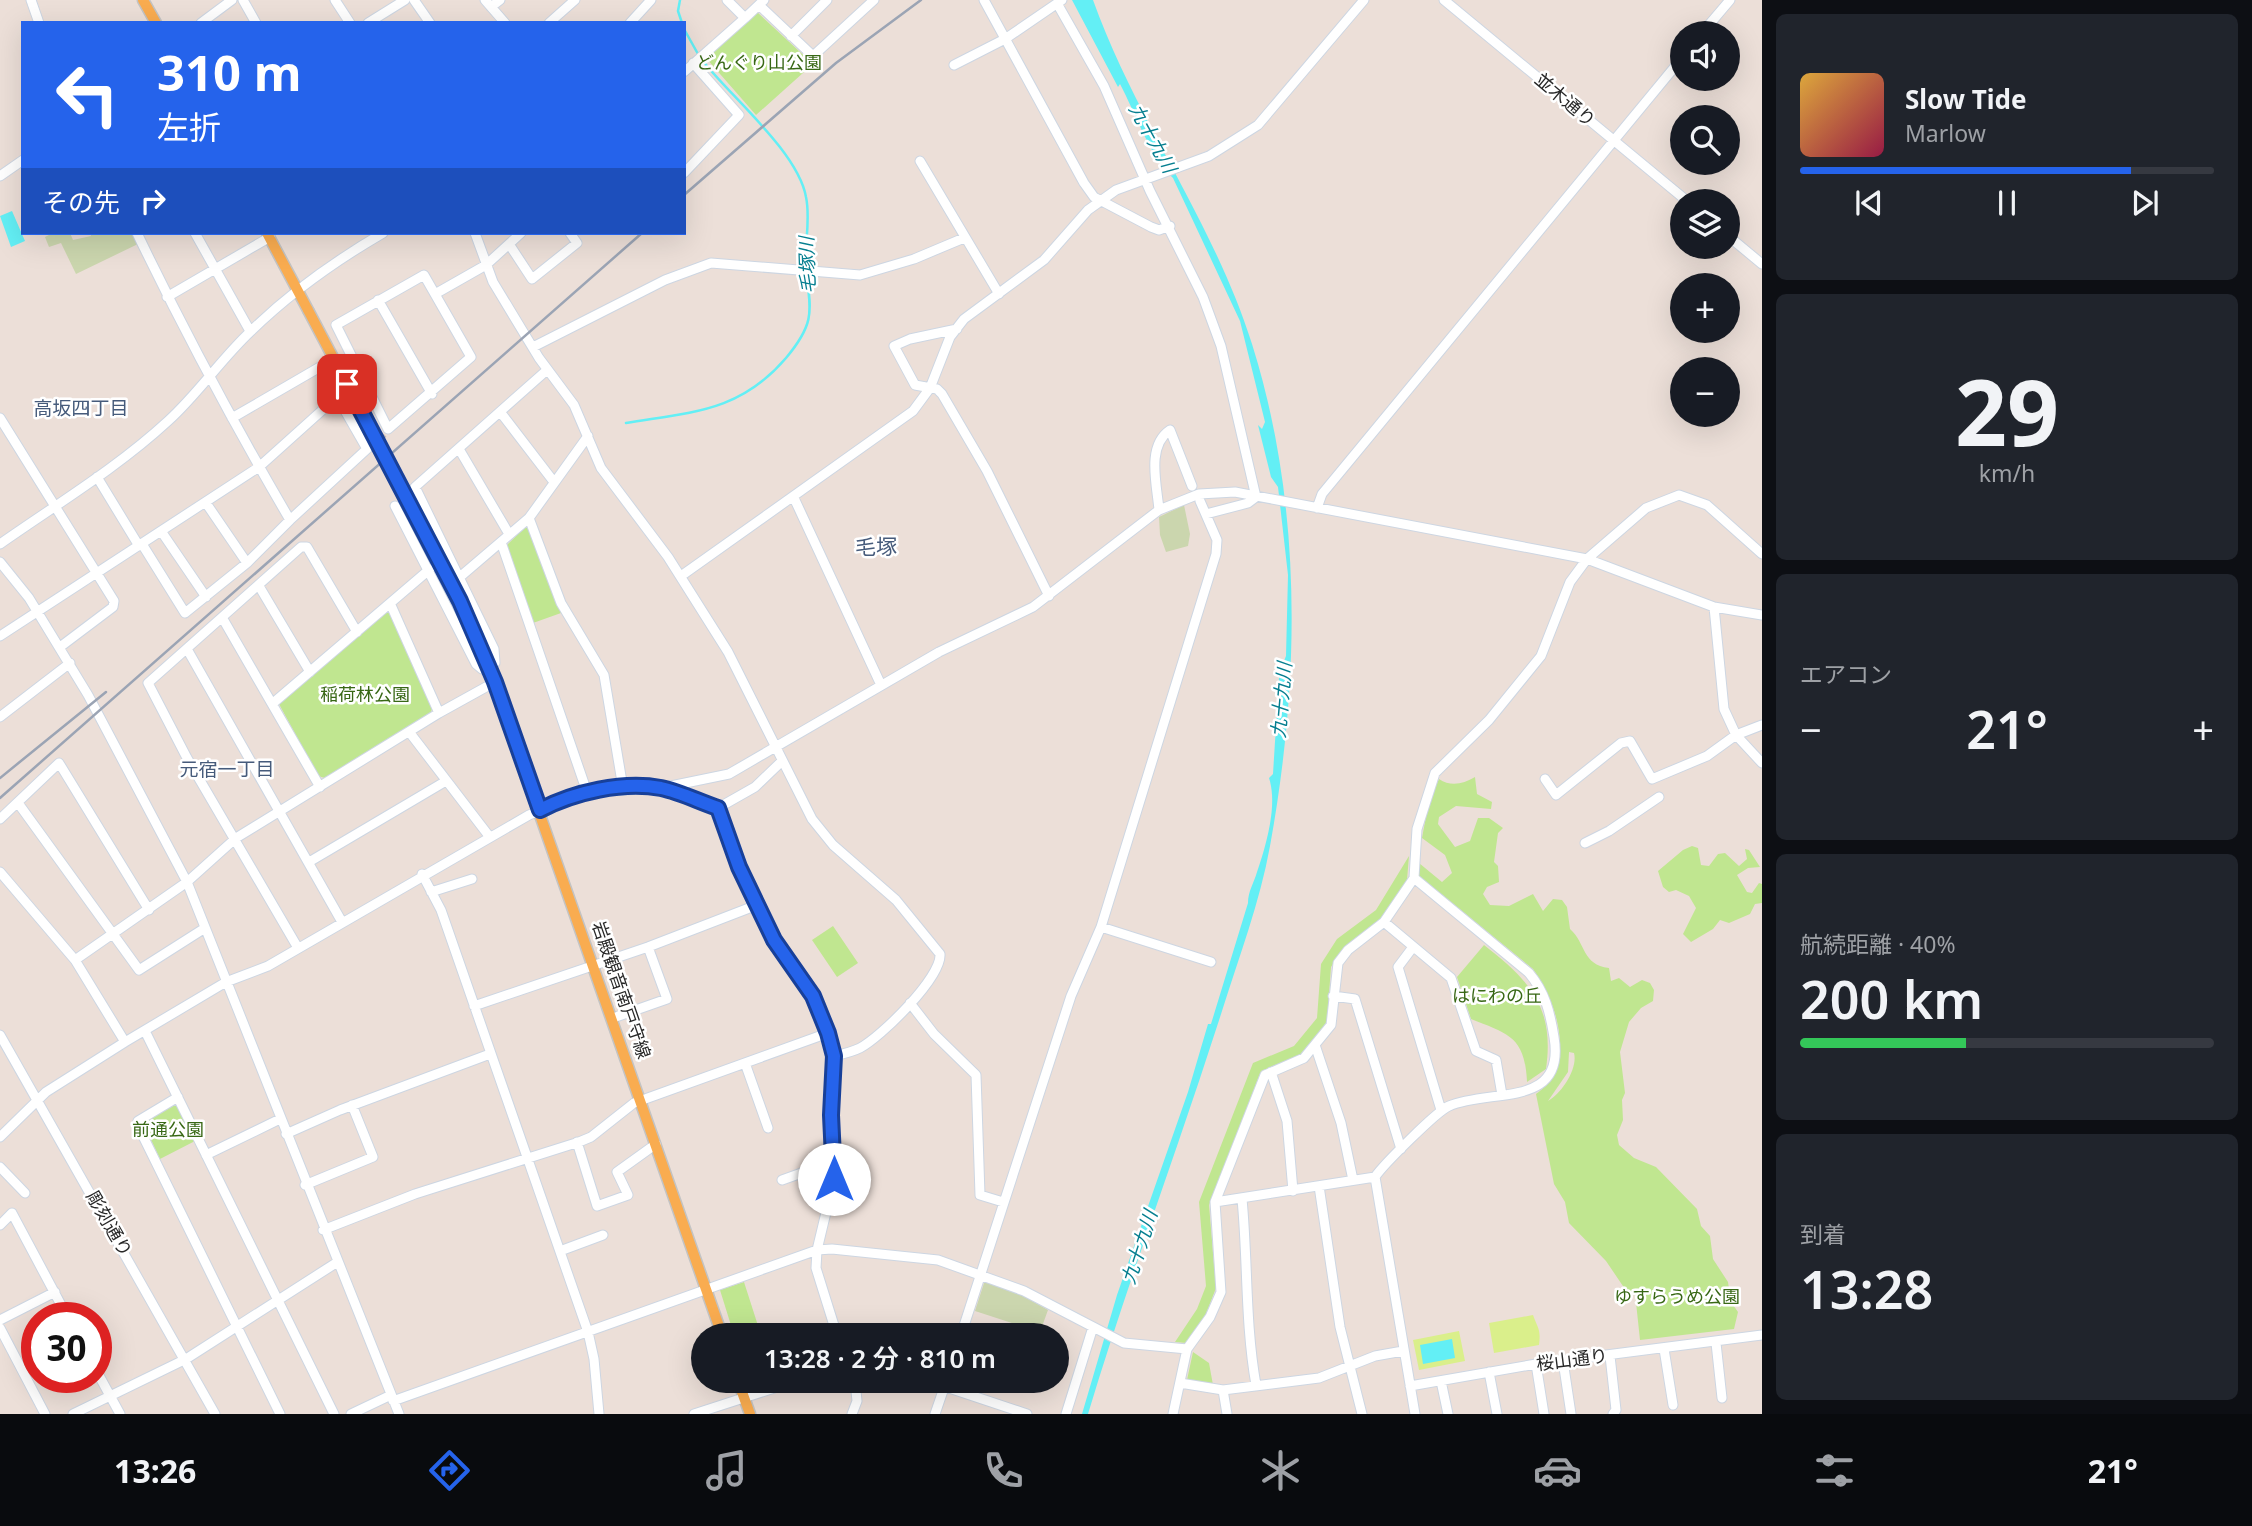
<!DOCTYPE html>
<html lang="ja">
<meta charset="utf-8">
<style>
body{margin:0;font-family:"Noto Sans","Noto Sans JP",sans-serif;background:#20242c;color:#f1f3f6;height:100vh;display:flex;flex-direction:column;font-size:26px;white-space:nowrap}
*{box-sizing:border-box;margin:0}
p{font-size:23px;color:#9ea1a6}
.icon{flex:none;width:38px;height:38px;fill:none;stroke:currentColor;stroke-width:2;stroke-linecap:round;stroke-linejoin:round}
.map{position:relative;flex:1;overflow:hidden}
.sheet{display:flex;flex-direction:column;gap:14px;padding:14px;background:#0d0f14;width:490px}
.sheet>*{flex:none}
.hud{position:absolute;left:21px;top:21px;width:665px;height:214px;border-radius:0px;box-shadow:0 7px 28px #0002;background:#2563eb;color:#fff;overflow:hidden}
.controls{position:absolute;left:1670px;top:21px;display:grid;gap:14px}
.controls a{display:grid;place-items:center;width:70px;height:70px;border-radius:50%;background:#171b24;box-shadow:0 7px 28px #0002;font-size:35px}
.speed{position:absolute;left:21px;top:1302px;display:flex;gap:14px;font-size:35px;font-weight:700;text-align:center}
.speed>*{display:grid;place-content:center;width:91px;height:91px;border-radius:50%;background:#171b24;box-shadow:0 7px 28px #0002;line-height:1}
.speed .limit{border:10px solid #d22;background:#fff;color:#111}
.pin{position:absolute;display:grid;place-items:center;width:60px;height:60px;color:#fff;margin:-30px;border-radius:14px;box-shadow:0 4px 10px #0006}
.me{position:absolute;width:77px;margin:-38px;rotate:0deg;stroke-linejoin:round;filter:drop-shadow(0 0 5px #0008)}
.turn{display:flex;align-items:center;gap:24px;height:147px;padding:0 21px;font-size:32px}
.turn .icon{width:91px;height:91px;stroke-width:2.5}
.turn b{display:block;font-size:49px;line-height:60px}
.then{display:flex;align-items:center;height:66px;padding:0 21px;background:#0003;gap:14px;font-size:26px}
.big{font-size:52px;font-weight:600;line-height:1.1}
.sheet .card{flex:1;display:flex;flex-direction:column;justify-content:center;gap:10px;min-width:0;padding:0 24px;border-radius:10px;background:#20242c}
.sheet .dial{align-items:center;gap:0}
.dial b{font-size:91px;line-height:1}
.song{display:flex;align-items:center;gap:21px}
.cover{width:84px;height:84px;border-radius:10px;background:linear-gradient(135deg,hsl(40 70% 55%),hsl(340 70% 35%))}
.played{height:7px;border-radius:4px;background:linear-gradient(90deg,#2563eb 80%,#363941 80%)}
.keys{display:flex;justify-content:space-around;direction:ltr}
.heat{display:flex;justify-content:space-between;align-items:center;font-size:38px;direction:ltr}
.charge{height:10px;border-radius:5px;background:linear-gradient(90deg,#34c759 40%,#363941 0)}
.trip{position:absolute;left:691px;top:1323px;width:378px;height:70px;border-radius:35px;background:#171b24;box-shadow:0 7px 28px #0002;font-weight:600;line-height:70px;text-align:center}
.dock{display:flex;height:112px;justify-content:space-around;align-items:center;background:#090b0e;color:#9ea1a6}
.dock .icon{width:49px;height:49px}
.dock .on{color:#2563eb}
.dock b{font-size:32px;color:#f1f3f6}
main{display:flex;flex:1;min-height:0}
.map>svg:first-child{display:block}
</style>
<main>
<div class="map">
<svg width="1762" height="1414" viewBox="0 0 1762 1414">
<rect width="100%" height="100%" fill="#ecdfd8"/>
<path fill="#c0e690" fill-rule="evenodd" d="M 757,12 L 813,64 L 756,115 L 706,58 Z
M 525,527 L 529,529 L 561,613 L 533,623 L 506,546 Z
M 386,611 L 392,613 L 432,709 L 430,714 L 325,778 L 318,776 L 279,704 Z
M 1475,777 L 1477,794 L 1492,802 L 1491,809 L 1456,806 L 1439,817 L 1438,824 L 1455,847 L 1470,841 L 1478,818 L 1489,818 L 1503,828 L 1498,833 L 1494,862 L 1498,866 L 1499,882 L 1487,887 L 1483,894 L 1490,905 L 1509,906 L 1533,894 L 1543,911 L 1553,899 L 1562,900 L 1567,907 L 1570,929 C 1586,943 1582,965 1609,968 L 1611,981 L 1619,978 L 1630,987 L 1642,980 L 1650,983 L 1654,990 L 1653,1001 L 1641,1008 L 1629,1022 L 1620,1052 L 1625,1093 L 1622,1100 L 1623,1120 L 1617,1135 L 1619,1145 L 1634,1158 L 1656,1167 L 1697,1209 L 1701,1226 L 1710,1236 L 1713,1259 L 1728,1282 L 1731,1302 L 1738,1312 L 1734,1329 L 1640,1340 L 1635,1293 L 1627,1292 L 1606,1261 L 1569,1223 L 1565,1202 L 1554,1184 L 1536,1094 C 1577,1066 1558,1003 1533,969 L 1418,875 L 1419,863 L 1442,882 L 1452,873 L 1445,855 L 1422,838 L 1429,800 L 1439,779 C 1451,787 1463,784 1475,777 ZM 1569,1052 L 1574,1053 C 1578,1069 1562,1093 1548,1101 L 1568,1072 Z
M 1692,846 L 1698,848 L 1701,865 L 1709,866 L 1718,854 L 1725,853 L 1739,866 L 1747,859 L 1745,849 L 1749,850 L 1760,867 L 1748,868 L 1737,875 L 1747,892 L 1752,893 L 1759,883 L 1762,884 L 1762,903 L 1755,904 L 1750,914 L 1729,923 L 1720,920 L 1713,929 L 1691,942 L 1683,934 L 1696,908 L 1689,896 L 1676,890 L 1669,892 L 1663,887 L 1658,871 L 1683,850 Z
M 1409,856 L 1407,880 L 1384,916 L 1344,947 L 1331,967 L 1327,1022 L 1300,1055 L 1261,1071 L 1209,1205 L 1216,1288 L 1206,1314 L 1187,1343 L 1175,1342 L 1197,1309 L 1206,1286 L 1199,1202 L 1253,1063 L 1294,1046 L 1317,1018 L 1321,964 L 1337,939 L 1376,910 Z
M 833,926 L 858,963 L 837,977 L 812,940 Z
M 1484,945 C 1529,980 1555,1007 1546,1069 L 1527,1082 C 1525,1037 1509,1034 1471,1019 L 1457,977 Z
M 173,1105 L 178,1106 L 195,1141 L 160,1159 L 145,1127 L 146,1120 Z
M 744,1282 L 761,1335 L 734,1335 L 720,1290 Z
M 1193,1352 L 1209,1363 L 1213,1385 L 1187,1380 Z"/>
<path fill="#cbd6ae" d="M 53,233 L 70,233 L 73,240 L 91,236 L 90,233 L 132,233 L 138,244 L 76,274 L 61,243 L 49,247 L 45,237 Z
M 1184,505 L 1190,534 L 1188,546 L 1166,552 L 1160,535 L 1159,517 Z
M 985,1280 L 1010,1288 L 1048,1310 L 1040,1332 L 975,1311 Z"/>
<path fill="#daef8b" d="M 1533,1315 C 1538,1329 1541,1329 1539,1345 L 1494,1353 L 1489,1323 Z
M 1459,1331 L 1465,1361 L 1419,1370 L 1413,1340 Z"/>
<path fill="#63eff5" d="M 1072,0 L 1093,0 C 1136,120 1214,223 1252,344 C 1303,506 1300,681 1270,846 C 1260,902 1239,957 1222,1011 C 1179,1146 1129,1278 1088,1414 L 1082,1414 L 1117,1295 L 1188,1092 L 1208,1024 L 1211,1024 L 1248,903 C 1248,891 1254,883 1257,872 C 1266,846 1278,805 1269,778 L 1273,774 L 1280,661 L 1284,661 L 1286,656 L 1288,575 L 1278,487 L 1271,477 L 1258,425 L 1262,429 L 1265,422 L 1240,321 L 1173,178 C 1151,159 1135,112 1120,84 L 1118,87 Z
M 12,211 L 25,241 L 11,247 L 0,216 Z
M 1452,1339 L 1455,1358 L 1423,1364 L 1420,1345 Z"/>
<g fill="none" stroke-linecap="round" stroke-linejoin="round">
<path stroke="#63eff5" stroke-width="2.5" d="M 680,0 L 678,11 L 682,23
M 684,29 L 698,54
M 702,60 C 731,97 798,152 806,197 C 811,220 804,245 806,268
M 626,423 C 692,412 740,412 786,358 C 812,327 813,314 806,274"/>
<path stroke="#c5bab5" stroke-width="9" stroke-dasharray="9 4.5" stroke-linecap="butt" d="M 367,449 L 388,429"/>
<defs>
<path id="minor" d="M 31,0 L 39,23
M 243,0 L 256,23
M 335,0 L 350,23
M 414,0 L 430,23
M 485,0 L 505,23
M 727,0 L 745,18 L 764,0
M 984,0 L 1084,183 L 1094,197 L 1151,227 L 1159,230 L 1170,226
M 1444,0 L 1687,201
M 759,5 L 813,56 L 874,0
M 1058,5 L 1104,86 L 1150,191 L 1203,297 L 1221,346 L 1256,497 L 1248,503 L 1206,514
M 491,7 L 500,0
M 201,23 L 232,0
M 368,23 L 405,0
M 549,23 L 575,0
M 630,23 L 651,0
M 1702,33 L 1730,0
M 791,36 L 827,0
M 954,65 L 1005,39 L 1062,0
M 684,72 L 745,18
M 920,161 L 999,294
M 684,173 L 739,115 L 693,63
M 0,176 L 23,160
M 137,233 C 184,331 235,426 290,520 L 367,449 L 320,367 L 232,418
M 195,233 L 250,331
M 475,233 L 493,282 L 539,358 L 574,405 L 601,468 L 668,557 L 728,652 L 812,819 L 833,845 L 896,900 L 940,954 C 942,977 881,1037 860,1048 C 852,1052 843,1054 834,1056
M 1727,235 L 1762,264
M 509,244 L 532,279 L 577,243 L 570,233
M 424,275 L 471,357 L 388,429 L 336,325 Z
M 435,294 L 486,265 L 521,233
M 167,297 L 270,237
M 378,300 L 432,394
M 957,329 L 910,339 L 894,346 L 915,385 L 937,389 L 942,394 L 987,471 L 1049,596
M 533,347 L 665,280 L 711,263 L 860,275 L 914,259 L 964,238
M 501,413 L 554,482
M 0,418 L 114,601 L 113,607 L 60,647
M 459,449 L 509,534
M 97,477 L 139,546
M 794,498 L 881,685
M 206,503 L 247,563
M 395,506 L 476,664 L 482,669 L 495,663 L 494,649 L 415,487 L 547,370
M 1317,508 L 1322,494 L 1682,58
M 1159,510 C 1157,485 1146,446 1170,430 L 1192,486
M 529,518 L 561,603 L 604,675 L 623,788
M 161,531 L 206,597
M 501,542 L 587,792
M 0,544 C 57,504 117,468 168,421 C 198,394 221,359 251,331 C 291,292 335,261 383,233
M 142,544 L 185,613 L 247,563 L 290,520
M 0,562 L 29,598 L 88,695 L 187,882 L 399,1414
M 461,576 L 529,518 L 588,436
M 681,576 L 913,411 L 930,388 L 950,337 L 964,319 L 1044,260 L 1088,210 L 1116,190 L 1209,156 L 1258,125 L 1364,0
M 259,586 L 310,672
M 1714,607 L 1724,709 L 1736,735 L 1762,763
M 223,619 L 320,787
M 0,636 L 259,467 L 338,396
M 187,649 L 342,922
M 272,704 L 430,569
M 439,713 L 495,682
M 0,717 L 70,663
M 410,733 L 489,836
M 1545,779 L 1556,795 L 1621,743 L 1630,741 L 1652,779 L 1707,756 L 1736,735 L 1762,725
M 663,789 L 718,808 L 739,867 L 774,940 L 820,1009 L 834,1056 L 831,1115 L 834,1179 L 817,1250 L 816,1268 L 837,1335
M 18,803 L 139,970 L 205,928
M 718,808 L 755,787 L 781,762
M 0,819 L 59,763 L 149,910
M 1585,843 L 1609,831 L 1659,797
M 309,862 L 446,781
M 0,872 L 75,960 L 125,1042
M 422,874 L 441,910 L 588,1332 L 594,1359 L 599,1414
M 1414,878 L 1529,973 C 1545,992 1550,1012 1554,1037 C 1566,1109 1491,1088 1449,1106 C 1437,1111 1383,1165 1375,1177 L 1415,1414
M 431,892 L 472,879
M 1384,922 L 1451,978 L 1476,1051 L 1496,1060 L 1502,1095
M 1101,927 L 1211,962
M 1413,947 L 1398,967 L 1441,1110
M 298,948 L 187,758 L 148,683 L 301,547 L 307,547 L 357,632
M 75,960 L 187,882 L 236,838 L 439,713 L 390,603
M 1333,996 L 1355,999 L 1401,1149
M 910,1003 L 934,1034 L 976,1075 L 980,1195 L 1003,1202
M 474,1006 L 648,947 L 757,905
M 613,1018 L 667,999 L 648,947
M 145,1031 L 334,1414
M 0,1035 L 215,1414
M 1315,1045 L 1341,1123 L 1353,1180
M 745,1063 L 768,1128
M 1271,1072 L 1287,1121 L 1293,1191
M 178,1097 L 138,1121 L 140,1130 L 280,1414
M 286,1134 L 340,1110 L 490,1054
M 0,1137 L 46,1092 L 125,1042 L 226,982 L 268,966 L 529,815 L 587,792 L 661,788 L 729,774 L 939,652 L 1033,607 L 1159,510 L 1199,494 L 1235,492 L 1587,559 L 1714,607 L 1762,615
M 577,1142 L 597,1206 L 628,1195 L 617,1172 L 656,1144
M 206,1155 L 280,1119
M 0,1167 L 25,1193
M 782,1180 L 835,1161
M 305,1185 L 373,1157 L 352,1105
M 1319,1186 L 1340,1327 L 1362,1414
M 1242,1199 C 1248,1261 1245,1323 1256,1385
M 1215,1202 L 1375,1177
M 0,1225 L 12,1213 L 68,1318
M 323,1230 L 415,1194 L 579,1142 L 591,1137 L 634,1103 L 828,1033
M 560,1251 L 603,1235
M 0,1320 L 55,1292
M 0,1328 L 45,1414
M 961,1335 L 1071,996 L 1101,927 L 1216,554 L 1217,540 L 1200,501
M 1716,1343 L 1722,1398
M 1664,1349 L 1673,1405
M 1610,1356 L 1616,1410 L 1613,1414
M 1563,1361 L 1571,1414
M 1536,1364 L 1544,1414
M 96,1370 L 120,1414
M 1489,1372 L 1497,1414
M 928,1381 L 1027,1414
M 1441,1381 L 1448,1414
M 1180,1383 L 1223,1390 L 1319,1378 L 1375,1356 L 1403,1351
M 1410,1386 L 1536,1364 L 1762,1335
M 1223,1390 L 1227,1414
M 393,1401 L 817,1250 L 832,1249 L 938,1260 L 1024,1291 L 1124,1343 L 1187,1349
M 73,1414 L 186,1359 L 336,1263
M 351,1414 L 391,1395
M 694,1414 L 796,1381
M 852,1414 L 857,1401 L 855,1381
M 935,1414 L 946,1382
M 1066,1414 L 1093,1327
M 1173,1414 L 1187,1349 L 1210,1317 L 1221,1292 L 1215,1202 L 1265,1075 L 1304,1058 L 1331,1025 L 1338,963 L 1348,950 L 1384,922 L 1414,878 L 1417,829 L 1435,773 L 1489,720 L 1541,656 L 1570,582 L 1587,559 L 1646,508 L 1679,495 L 1707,505 L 1762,554"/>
<path id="major" d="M 143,0 L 156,23
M 267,233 L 308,310
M 485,658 L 722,1335
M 738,1381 L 750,1414"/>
</defs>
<use href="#minor" stroke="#cdd6e2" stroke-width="11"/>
<use href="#major" stroke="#c3c3c3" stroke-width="13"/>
<use href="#minor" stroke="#fff" stroke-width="9"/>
<use href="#major" stroke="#f9ac50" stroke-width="10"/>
<path stroke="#9ba4b4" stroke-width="2.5" d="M 684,195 L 836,63 L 921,0
M 0,778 L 106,692
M 0,798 L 642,233"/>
<defs>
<path id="major-bridge" d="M 308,310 L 433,547 L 485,658"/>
</defs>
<use href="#major-bridge" stroke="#c3c3c3" stroke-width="13" stroke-linecap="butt"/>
<use href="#major-bridge" stroke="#f9ac50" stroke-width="10"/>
</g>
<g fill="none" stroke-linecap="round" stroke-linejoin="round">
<defs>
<path id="route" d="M 347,384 L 460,601 L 495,682 L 540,810 C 574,792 623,781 661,788 C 680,792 700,802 718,808 L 739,867 L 774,940 L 813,996 L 828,1033 L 834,1056 L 831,1115 L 834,1179"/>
</defs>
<use href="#route" stroke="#184099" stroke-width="18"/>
<use href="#route" stroke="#2563eb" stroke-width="12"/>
</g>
<g text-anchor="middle" stroke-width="5" stroke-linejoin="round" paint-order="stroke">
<g font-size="18" fill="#386815" stroke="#fff">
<text x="759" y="69">どんぐり山公園</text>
<text x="365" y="701">稲荷林公園</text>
<text x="1497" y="1002">はにわの丘</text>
<text x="168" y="1136">前通公園</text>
<text x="1677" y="1303">ゆすらうめ公園</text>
</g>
<g font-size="18" fill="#282828" stroke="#fff">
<text transform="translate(1565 100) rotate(40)" y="6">並木通り</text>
<text transform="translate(621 990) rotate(71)" y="6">岩殿観音南戸守線</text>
<text transform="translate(109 1224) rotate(60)" y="6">彫刻通り</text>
<text transform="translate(1572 1360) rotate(-7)" y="6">桜山通り</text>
</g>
<g font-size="19" font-style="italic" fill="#067f90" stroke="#fff">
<text transform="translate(1153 138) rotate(61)" y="7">九十九川</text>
<text transform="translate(807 265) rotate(-92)" y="7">毛塚川</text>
<text transform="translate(1281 700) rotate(-85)" y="7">九十九川</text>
<text transform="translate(1139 1247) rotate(-72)" y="7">九十九川</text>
</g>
<g font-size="19" fill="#465b7b" stroke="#fff">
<text x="81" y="415">高坂四丁目</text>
<text x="227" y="776">元宿一丁目</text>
</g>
<g font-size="21" fill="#465b7b" stroke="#fff">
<text x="876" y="554">毛塚</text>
</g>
</g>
</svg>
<div class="controls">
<a><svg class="icon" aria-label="sound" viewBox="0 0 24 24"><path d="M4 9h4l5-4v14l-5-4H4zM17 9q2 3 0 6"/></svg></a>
<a><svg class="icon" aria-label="search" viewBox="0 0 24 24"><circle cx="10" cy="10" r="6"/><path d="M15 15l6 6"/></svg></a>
<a><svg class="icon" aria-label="layers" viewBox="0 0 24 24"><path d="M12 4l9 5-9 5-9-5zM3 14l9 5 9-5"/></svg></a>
<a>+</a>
<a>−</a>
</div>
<div class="speed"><div class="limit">30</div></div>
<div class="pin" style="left:347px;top:384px;background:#d93025"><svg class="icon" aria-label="arrive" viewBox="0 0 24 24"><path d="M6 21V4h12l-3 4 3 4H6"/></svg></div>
<svg class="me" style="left:834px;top:1179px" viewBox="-20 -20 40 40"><circle r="19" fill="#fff"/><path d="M0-13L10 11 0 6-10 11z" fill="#2563eb"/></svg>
<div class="trip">13:28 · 2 分 · 810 m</div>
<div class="hud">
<div class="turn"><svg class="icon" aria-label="left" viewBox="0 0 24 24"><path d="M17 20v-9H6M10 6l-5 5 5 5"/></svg><div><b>310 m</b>左折</div></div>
<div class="then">その先<svg class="icon" aria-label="right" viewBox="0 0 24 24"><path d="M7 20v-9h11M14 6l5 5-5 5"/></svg></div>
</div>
</div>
<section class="sheet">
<div class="card">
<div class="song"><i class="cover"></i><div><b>Slow Tide</b><p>Marlow</p></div></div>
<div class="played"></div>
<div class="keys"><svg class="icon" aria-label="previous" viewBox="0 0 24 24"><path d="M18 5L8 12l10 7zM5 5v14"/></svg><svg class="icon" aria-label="pause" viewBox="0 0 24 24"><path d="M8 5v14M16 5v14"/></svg><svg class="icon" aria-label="next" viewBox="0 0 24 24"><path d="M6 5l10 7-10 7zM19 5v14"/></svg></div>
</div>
<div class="card dial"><b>29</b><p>km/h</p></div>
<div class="card"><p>エアコン</p>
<div class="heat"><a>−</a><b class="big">21°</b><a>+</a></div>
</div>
<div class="card"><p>航続距離 · 40%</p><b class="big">200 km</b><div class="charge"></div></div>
<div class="card"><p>到着</p><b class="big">13:28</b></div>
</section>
</main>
<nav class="dock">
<b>13:26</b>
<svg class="icon on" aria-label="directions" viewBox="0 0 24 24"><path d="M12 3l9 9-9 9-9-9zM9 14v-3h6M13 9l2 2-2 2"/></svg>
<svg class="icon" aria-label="music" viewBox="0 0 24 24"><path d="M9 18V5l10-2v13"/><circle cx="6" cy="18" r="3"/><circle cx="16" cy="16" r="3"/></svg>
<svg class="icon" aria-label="phone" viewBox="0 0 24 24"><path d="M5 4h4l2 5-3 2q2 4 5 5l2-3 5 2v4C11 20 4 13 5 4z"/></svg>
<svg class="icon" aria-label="climate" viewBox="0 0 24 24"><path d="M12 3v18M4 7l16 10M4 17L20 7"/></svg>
<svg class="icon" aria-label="car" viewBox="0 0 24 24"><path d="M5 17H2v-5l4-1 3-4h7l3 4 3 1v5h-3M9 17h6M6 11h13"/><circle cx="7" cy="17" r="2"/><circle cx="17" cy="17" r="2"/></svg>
<svg class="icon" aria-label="filters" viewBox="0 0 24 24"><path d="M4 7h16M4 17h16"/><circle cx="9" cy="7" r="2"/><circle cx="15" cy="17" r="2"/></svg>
<b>21°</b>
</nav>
